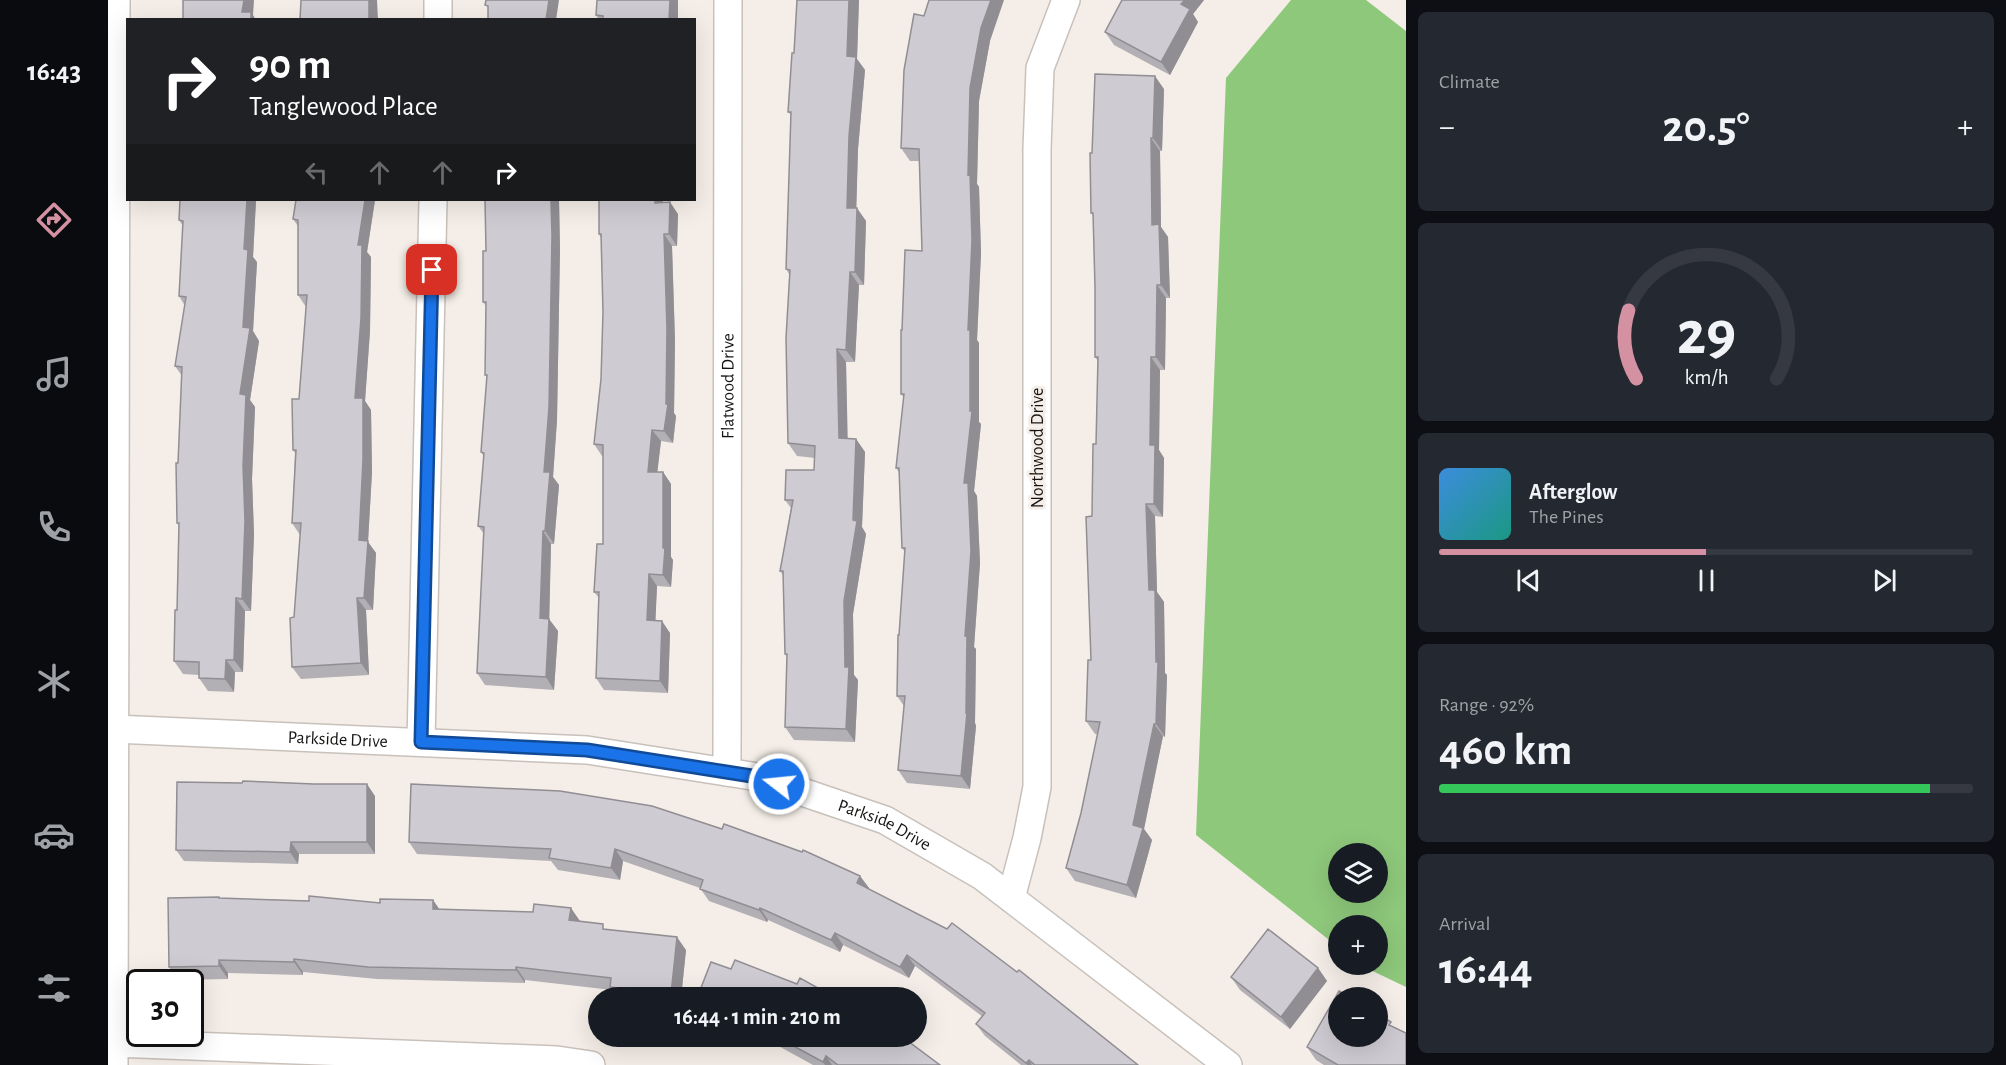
<!DOCTYPE html>
<meta charset="utf-8">
<style>
body{margin:0;font-family:"Alegreya Sans",sans-serif;background:#242831;color:#f1f3f6;height:100vh;display:flex;flex-direction:column;font-size:22px;white-space:nowrap}
*{box-sizing:border-box;margin:0}
p{font-size:20px;color:#9ea1a6}
.icon{flex:none;width:33px;height:33px;fill:none;stroke:currentColor;stroke-width:2;stroke-linecap:round;stroke-linejoin:round}
.map{position:relative;flex:1;overflow:hidden}
.drawer{display:flex;flex-direction:column;gap:12px;padding:12px;background:#0d0f14;width:600px}
.drawer>*{flex:none}
.top-card{position:absolute;left:18px;top:18px;width:570px;height:183px;border-radius:0px;box-shadow:0 6px 24px #0002;background:#202124;color:#fff;overflow:hidden}
.tools{position:absolute;left:1220px;top:843px;display:grid;gap:12px}
.tools a{display:grid;place-items:center;width:60px;height:60px;border-radius:50%;background:#171b24;box-shadow:0 6px 24px #0002;font-size:30px}
.speed{position:absolute;left:18px;top:969px;display:flex;gap:12px;font-size:30px;font-weight:700;text-align:center}
.speed>*{display:grid;place-content:center;width:78px;height:78px;border-radius:50%;background:#171b24;box-shadow:0 6px 24px #0002;line-height:1}
.speed .limit{border:3px solid #111;border-radius:9px;background:#fff;color:#111}
.pin{position:absolute;display:grid;place-items:center;width:51px;height:51px;color:#fff;margin:-26px;border-radius:12px;box-shadow:0 3px 9px #0006}
.me{position:absolute;width:66px;margin:-33px;rotate:286deg;stroke-linejoin:round;filter:drop-shadow(0 0 4px #0008)}
.turn{display:flex;align-items:center;gap:21px;height:126px;padding:0 24px;font-size:27px}
.turn .icon{width:78px;height:78px;stroke-width:2.5}
.turn b{display:block;font-size:42px;line-height:51px}
.lanes{display:flex;align-items:center;height:57px;padding:0 24px;background:#0003;justify-content:center;gap:30px;direction:ltr}
.lanes .off{opacity:.35}
.big{font-size:45px;font-weight:700;line-height:1.1}
.drawer .card{flex:1;display:flex;flex-direction:column;justify-content:center;gap:9px;min-width:0;padding:0 21px;border-radius:9px;background:#242831}
.drawer .dial{align-items:center;gap:0}
.dial svg{height:156px;overflow:visible;fill:none;stroke:#363941;stroke-width:7;stroke-linecap:round;text-anchor:middle}
.dial text{fill:#f1f3f6;stroke:none}
.song{display:flex;align-items:center;gap:18px}
.cover{width:72px;height:72px;border-radius:9px;background:linear-gradient(135deg,hsl(210 70% 55%),hsl(170 70% 35%))}
.played{height:6px;border-radius:3px;background:linear-gradient(90deg,#d391a2 50%,#363941 50%)}
.keys{display:flex;justify-content:space-around;direction:ltr}
.heat{display:flex;justify-content:space-between;align-items:center;font-size:33px;direction:ltr}
.charge{height:9px;border-radius:4px;background:linear-gradient(90deg,#34c759 92%,#363941 0)}
.trip{position:absolute;left:480px;top:987px;width:339px;height:60px;border-radius:30px;background:#171b24;box-shadow:0 6px 24px #0002;font-weight:700;line-height:60px;text-align:center}
main{display:flex;flex:1;min-height:0}
.tabs{display:flex;flex-direction:column;width:108px;justify-content:space-around;align-items:center;background:#090b0e;color:#9ea1a6}
.tabs .icon{width:42px;height:42px}
.tabs .on{color:#d391a2}
.tabs b{font-size:27px;color:#f1f3f6}
.map>svg:first-child{display:block}
</style>
<main>
<nav class="tabs">
<b>16:43</b>
<svg class="icon on" aria-label="directions" viewBox="0 0 24 24"><path d="M12 3l9 9-9 9-9-9zM9 14v-3h6M13 9l2 2-2 2"/></svg>
<svg class="icon" aria-label="music" viewBox="0 0 24 24"><path d="M9 18V5l10-2v13"/><circle cx="6" cy="18" r="3"/><circle cx="16" cy="16" r="3"/></svg>
<svg class="icon" aria-label="phone" viewBox="0 0 24 24"><path d="M5 4h4l2 5-3 2q2 4 5 5l2-3 5 2v4C11 20 4 13 5 4z"/></svg>
<svg class="icon" aria-label="climate" viewBox="0 0 24 24"><path d="M12 3v18M4 7l16 10M4 17L20 7"/></svg>
<svg class="icon" aria-label="car" viewBox="0 0 24 24"><path d="M5 17H2v-5l4-1 3-4h7l3 4 3 1v5h-3M9 17h6M6 11h13"/><circle cx="7" cy="17" r="2"/><circle cx="17" cy="17" r="2"/></svg>
<svg class="icon" aria-label="filters" viewBox="0 0 24 24"><path d="M4 7h16M4 17h16"/><circle cx="9" cy="7" r="2"/><circle cx="15" cy="17" r="2"/></svg>
</nav>
<div class="map">
<svg width="1298" height="1065" viewBox="0 0 1298 1065">
<rect width="100%" height="100%" fill="#f5eee8"/>
<path fill="#8ec87b" fill-rule="evenodd" d="M 1183,0 L 1258,0 L 1298,31 L 1298,987 L 1252,965 L 1269,964 L 1269,926 L 1230,926 L 1230,947 L 1088,835 L 1118,78 ZM 1230,854 L 1269,854 L 1269,892 L 1230,892 Z"/>
<g fill="none" stroke-linecap="round" stroke-linejoin="round">
<defs>
<g id="minor">
<path d="M 330,20 L 330,0"/>
<path id="s1" d="M 6,729 L 479,750 L 650,777 L 777,820 L 874,876 L 1120,1065"/>
<path d="M 313,742 L 325,200"/>
<path id="s2" d="M 619,772 L 620,0"/>
<path d="M 903,898 L 919,838 L 929,787 L 929,149 L 932,68 L 958,0"/>
<path d="M 6,1043 L 449,1060 L 483,1065"/>
<path d="M 6,1065 L 8,0"/>
</g>
</defs>
<use href="#minor" stroke="#c8c1bb" stroke-width="30"/>
<use href="#minor" stroke="#fff" stroke-width="27"/>
</g>
<path fill="#b2afb5" d="M 689,0 L 751,0 L 749,59 L 757,70 L 750,149 L 748,208 L 758,221 L 756,285 L 751,285 L 747,362 L 738,362 L 739,439 L 748,439 L 757,452 L 754,527 L 758,534 L 745,614 L 746,675 L 750,680 L 747,742 L 686,740 L 677,727 L 679,657 L 677,654 L 675,575 L 672,571 L 683,508 L 677,500 L 706,470 L 707,458 L 689,456 L 680,443 L 681,274 L 678,269 L 683,115 L 680,112 L 686,53 Z
M 1014,0 L 1096,0 L 1085,14 L 1090,22 L 1062,75 L 1006,45 L 997,32 Z
M 488,15 L 570,20 L 491,20 Z
M 882,41 L 871,101 L 869,184 L 871,187 L 873,253 L 869,340 L 871,343 L 871,422 L 873,424 L 866,491 L 869,496 L 872,563 L 866,647 L 868,649 L 867,723 L 868,726 L 862,789 L 799,783 L 790,770 L 796,706 L 789,696 L 791,635 L 797,552 L 794,548 L 791,472 L 788,468 L 796,398 L 793,394 L 794,330 L 814,251 L 812,161 L 802,161 L 793,148 Z
M 1056,89 L 1054,151 L 1052,151 L 1053,227 L 1060,237 L 1062,298 L 1058,298 L 1057,370 L 1052,370 L 1051,450 L 1056,458 L 1055,517 L 1047,516 L 1049,592 L 1056,602 L 1057,673 L 1059,675 L 1057,737 L 1055,736 L 1036,829 L 1044,840 L 1028,898 L 967,881 L 958,868 L 973,813 L 990,734 L 987,734 L 978,721 L 983,660 L 984,516 L 988,444 L 990,361 L 987,357 L 987,287 L 985,216 L 983,213 L 984,153 Z
M 148,200 L 145,257 L 149,262 L 145,331 L 151,341 L 142,400 L 147,407 L 144,479 L 146,534 L 143,611 L 137,611 L 135,672 L 127,672 L 126,692 L 100,691 L 91,678 L 91,675 L 75,674 L 66,661 L 69,610 L 71,526 L 69,523 L 70,463 L 74,376 L 67,366 L 77,306 L 71,296 L 75,226 L 71,220 Z
M 188,200 L 267,200 L 259,252 L 263,257 L 262,331 L 257,401 L 263,410 L 264,472 L 260,542 L 268,553 L 265,610 L 258,610 L 261,675 L 193,679 L 184,667 L 186,617 L 192,535 L 184,523 L 187,453 L 185,450 L 191,399 L 198,307 L 190,295 L 190,226 L 185,219 Z
M 377,200 L 451,200 L 452,249 L 449,420 L 445,477 L 451,485 L 446,544 L 443,544 L 441,619 L 450,631 L 446,690 L 377,685 L 369,673 L 376,534 L 370,526 L 376,457 L 373,452 L 379,378 L 377,375 L 378,306 L 375,302 L 378,251 Z
M 555,200 L 555,203 L 570,214 L 569,246 L 564,246 L 567,341 L 566,413 L 568,416 L 565,443 L 553,441 L 549,472 L 555,472 L 563,484 L 563,557 L 565,560 L 563,587 L 549,586 L 547,621 L 562,633 L 560,693 L 496,690 L 488,678 L 491,598 L 486,592 L 495,544 L 495,456 L 494,456 L 486,444 L 493,379 L 495,312 L 493,238 L 491,234 Z
M 134,783 L 267,796 L 267,854 L 191,854 L 190,864 L 76,861 L 68,850 Z
M 303,784 L 752,876 L 761,888 L 760,889 L 1030,1065 L 913,1065 L 877,1036 L 868,1024 L 875,1017 L 807,966 L 801,978 L 735,945 L 732,952 L 660,920 L 659,922 L 601,901 L 592,888 L 515,861 L 512,880 L 450,870 L 443,861 L 309,854 L 301,842 Z
M 112,898 L 272,903 L 325,900 L 331,909 L 472,921 L 472,922 L 499,930 L 578,950 L 573,998 L 509,998 L 504,990 L 417,980 L 417,983 L 269,979 L 195,972 L 195,975 L 120,973 L 120,979 L 70,980 L 61,967 Z
M 1210,968 L 1219,981 L 1182,1029 L 1132,990 L 1123,977 Z
M 1288,1028 L 1298,1065 L 1216,1065 L 1208,1060 L 1199,1047 Z
M 639,1036 L 793,1036 L 832,1065 L 705,1065 L 656,1038 L 654,1042 Z"/>
<path fill="#918e93" d="M 136,0 L 146,0 L 145,15 L 148,20 L 140,20 L 134,12 Z
M 261,0 L 269,0 L 270,20 L 261,20 Z
M 441,0 L 451,0 L 448,20 L 438,20 Z
M 562,0 L 570,0 L 570,20 L 561,20 Z
M 741,0 L 751,0 L 749,59 L 757,70 L 750,149 L 748,221 L 739,208 L 739,56 Z
M 883,0 L 896,0 L 882,41 L 871,101 L 869,184 L 871,187 L 873,253 L 869,340 L 871,343 L 871,422 L 873,424 L 866,491 L 869,496 L 872,563 L 866,647 L 868,649 L 867,723 L 868,726 L 862,789 L 853,776 L 858,713 L 856,483 L 862,411 L 860,330 L 860,175 L 862,88 L 873,28 Z
M 1077,0 L 1096,0 L 1085,14 L 1090,22 L 1062,75 L 1053,62 L 1073,4 Z
M 1047,76 L 1056,89 L 1054,151 L 1045,138 Z
M 1043,138 L 1052,151 L 1053,227 L 1060,237 L 1062,298 L 1053,285 L 1044,225 Z
M 139,200 L 148,200 L 145,257 L 149,262 L 145,331 L 151,341 L 142,400 L 147,407 L 144,479 L 146,534 L 143,611 L 134,599 L 132,394 L 136,249 Z
M 257,200 L 267,200 L 259,252 L 263,257 L 262,331 L 257,401 L 263,410 L 264,472 L 260,542 L 268,553 L 265,610 L 256,598 L 251,540 L 247,398 L 250,245 Z
M 443,200 L 451,200 L 452,249 L 449,420 L 445,477 L 451,485 L 446,544 L 437,531 L 436,472 Z
M 547,200 L 555,200 L 555,214 L 547,203 Z
M 562,202 L 570,214 L 569,246 L 561,234 Z
M 749,208 L 758,221 L 756,285 L 747,272 Z
M 556,234 L 564,246 L 567,341 L 566,413 L 568,416 L 565,443 L 556,431 L 558,404 Z
M 742,272 L 751,285 L 747,362 L 738,350 Z
M 1049,285 L 1058,298 L 1057,370 L 1048,357 Z
M 729,349 L 738,362 L 740,451 L 731,438 Z
M 1043,357 L 1052,370 L 1051,450 L 1056,458 L 1055,517 L 1046,504 L 1042,445 Z
M 544,430 L 553,441 L 548,484 L 540,472 Z
M 748,439 L 757,452 L 754,527 L 758,534 L 745,614 L 746,675 L 750,680 L 747,742 L 738,729 L 736,601 L 745,520 Z
M 555,472 L 563,484 L 563,557 L 565,560 L 563,587 L 555,575 Z
M 1038,504 L 1047,516 L 1049,592 L 1056,602 L 1057,673 L 1059,675 L 1057,737 L 1048,724 L 1041,590 Z
M 435,531 L 443,544 L 441,631 L 432,618 Z
M 541,574 L 549,586 L 547,632 L 539,620 Z
M 128,598 L 137,611 L 135,672 L 126,660 Z
M 249,598 L 258,610 L 261,675 L 253,663 Z
M 441,619 L 450,631 L 446,690 L 438,677 Z
M 554,621 L 562,633 L 560,693 L 552,681 Z
M 118,660 L 127,672 L 126,692 L 117,679 Z
M 1046,724 L 1055,736 L 1036,829 L 1044,840 L 1028,898 L 1019,885 L 1025,825 Z
M 259,784 L 267,796 L 267,854 L 259,842 Z
M 183,842 L 191,854 L 190,864 L 182,852 Z
M 507,849 L 515,861 L 512,880 L 503,868 Z
M 752,876 L 761,888 L 757,895 L 749,883 Z
M 325,900 L 334,913 L 325,909 Z
M 463,908 L 472,921 L 470,933 L 461,920 Z
M 652,908 L 660,920 L 659,922 L 651,910 Z
M 727,933 L 735,945 L 732,952 L 723,940 Z
M 569,937 L 578,950 L 573,998 L 566,998 L 563,994 Z
M 799,955 L 807,966 L 801,978 L 792,967 Z
M 186,959 L 195,972 L 195,975 L 186,962 Z
M 111,960 L 120,973 L 120,979 L 111,966 Z
M 408,967 L 417,980 L 417,983 L 408,970 Z
M 1210,968 L 1219,981 L 1182,1029 L 1173,1017 Z
M 650,1036 L 654,1036 L 656,1038 L 654,1042 Z
M 718,1056 L 724,1065 L 717,1065 L 715,1062 Z
M 921,1060 L 924,1065 L 919,1065 L 918,1063 Z"/>
<path fill="#cfcbd2" stroke="#918e93" stroke-width="1.5" d="M 75,0 L 136,0 L 134,12 L 143,12 L 143,20 L 75,20 Z
M 193,0 L 261,0 L 261,20 L 192,20 Z
M 378,0 L 441,0 L 438,20 L 380,20 L 380,6 L 377,5 Z
M 489,0 L 562,0 L 561,20 L 495,20 L 495,16 L 488,15 Z
M 689,0 L 741,0 L 739,56 L 748,57 L 741,136 L 739,208 L 749,208 L 747,272 L 742,272 L 738,350 L 729,349 L 731,438 L 748,439 L 745,520 L 749,521 L 736,601 L 737,667 L 741,667 L 738,729 L 677,727 L 679,654 L 677,654 L 675,571 L 672,571 L 685,500 L 677,500 L 678,470 L 706,470 L 707,446 L 680,443 L 678,338 L 682,270 L 678,269 L 683,112 L 680,112 L 684,53 L 686,53 Z
M 821,0 L 883,0 L 873,28 L 862,88 L 860,175 L 862,174 L 864,240 L 860,330 L 862,330 L 862,411 L 864,411 L 856,483 L 860,483 L 863,551 L 857,636 L 859,636 L 858,713 L 859,713 L 853,776 L 790,770 L 797,696 L 789,696 L 790,635 L 791,635 L 797,548 L 794,548 L 791,468 L 788,468 L 796,394 L 793,394 L 793,330 L 794,330 L 797,250 L 814,251 L 811,149 L 793,148 L 796,70 L 806,14 L 816,16 Z
M 1014,0 L 1077,0 L 1073,4 L 1082,9 L 1053,62 L 997,32 Z
M 987,74 L 1047,76 L 1045,138 L 1043,138 L 1044,225 L 1051,224 L 1053,285 L 1049,285 L 1048,357 L 1043,357 L 1042,445 L 1047,445 L 1046,504 L 1038,504 L 1041,590 L 1047,590 L 1048,662 L 1050,662 L 1048,724 L 1046,724 L 1025,825 L 1035,828 L 1019,885 L 958,868 L 973,813 L 992,722 L 978,721 L 980,660 L 983,660 L 978,517 L 984,516 L 985,444 L 988,444 L 990,357 L 987,357 L 987,287 L 985,213 L 983,213 L 982,153 L 984,153 Z
M 72,200 L 139,200 L 136,249 L 140,250 L 135,327 L 142,328 L 132,394 L 138,395 L 135,466 L 137,521 L 134,599 L 128,598 L 126,660 L 118,660 L 117,679 L 91,678 L 91,662 L 66,661 L 67,610 L 69,610 L 71,523 L 69,523 L 68,463 L 70,463 L 74,367 L 67,366 L 78,297 L 71,296 L 75,221 L 71,220 Z
M 188,200 L 257,200 L 250,245 L 254,245 L 253,318 L 247,398 L 255,398 L 255,460 L 251,540 L 260,541 L 256,598 L 249,598 L 253,663 L 184,667 L 182,618 L 186,617 L 193,523 L 184,523 L 188,450 L 185,450 L 184,399 L 191,399 L 199,295 L 190,295 L 190,220 L 185,219 Z
M 377,200 L 443,200 L 444,236 L 441,407 L 436,472 L 442,472 L 437,531 L 435,531 L 432,618 L 441,619 L 438,677 L 369,673 L 376,527 L 370,526 L 376,453 L 373,452 L 379,375 L 377,375 L 378,302 L 375,302 L 375,251 L 378,251 Z
M 491,200 L 547,200 L 547,203 L 562,202 L 561,234 L 556,234 L 559,329 L 558,404 L 560,404 L 556,431 L 544,430 L 540,472 L 555,472 L 555,548 L 557,548 L 555,575 L 541,574 L 539,620 L 554,621 L 552,681 L 488,678 L 491,592 L 486,592 L 489,544 L 495,544 L 495,445 L 486,444 L 493,379 L 495,312 L 493,234 L 491,234 Z
M 135,781 L 206,784 L 259,784 L 259,842 L 183,842 L 182,852 L 68,850 L 69,782 L 134,783 Z
M 303,784 L 452,791 L 544,806 L 614,829 L 616,824 L 694,852 L 695,850 L 752,876 L 749,883 L 839,929 L 844,923 L 909,972 L 911,970 L 1030,1065 L 927,1065 L 921,1060 L 918,1063 L 868,1024 L 877,1013 L 799,955 L 792,967 L 727,933 L 723,940 L 652,908 L 651,910 L 592,889 L 595,880 L 507,849 L 503,868 L 441,858 L 443,849 L 301,842 Z
M 201,896 L 272,903 L 272,899 L 325,900 L 325,909 L 425,912 L 426,904 L 463,908 L 461,920 L 495,924 L 495,929 L 569,937 L 563,994 L 502,987 L 503,978 L 408,967 L 408,970 L 260,967 L 186,959 L 186,962 L 111,960 L 111,966 L 61,967 L 60,898 L 111,897 L 111,898 L 201,901 Z
M 1160,929 L 1210,968 L 1173,1017 L 1123,977 Z
M 627,960 L 689,984 L 692,978 L 728,998 L 589,998 L 603,962 L 623,969 Z
M 1231,991 L 1242,998 L 1230,998 L 1230,1036 L 1269,1036 L 1269,1013 L 1283,1022 L 1281,1025 L 1298,1033 L 1298,1065 L 1230,1065 L 1199,1047 Z
M 667,1036 L 793,1036 L 832,1065 L 730,1065 L 718,1056 L 715,1062 Z"/>
<g fill="none" stroke-linecap="round" stroke-linejoin="round">
<defs>
<path id="route" d="M 324,270 L 313,742 L 479,750 L 650,777 L 671,784"/>
</defs>
<use href="#route" stroke="#114b97" stroke-width="15"/>
<use href="#route" stroke="#1a73e8" stroke-width="10"/>
</g>
<g text-anchor="middle" stroke-width="6" stroke-linejoin="round" paint-order="stroke">
<g font-size="18" fill="#161412" stroke="#f5eee8">
<text dy="6" stroke="none"><textPath href="#s2" startOffset="386">Flatwood Drive</textPath></text>
<text transform="translate(929 448) rotate(-90)" y="6">Northwood Drive</text>
<text dy="6" stroke="none"><textPath href="#s1" startOffset="224">Parkside Drive</textPath></text>
<text dy="6" stroke="none"><textPath href="#s1" startOffset="782">Parkside Drive</textPath></text>
</g>
</g>
</svg>
<div class="tools">
<a><svg class="icon" aria-label="layers" viewBox="0 0 24 24"><path d="M12 4l9 5-9 5-9-5zM3 14l9 5 9-5"/></svg></a>
<a>+</a>
<a>−</a>
</div>
<div class="speed"><div class="limit">30</div></div>
<div class="pin" style="left:324px;top:270px;background:#d93025"><svg class="icon" aria-label="arrive" viewBox="0 0 24 24"><path d="M6 21V4h12l-3 4 3 4H6"/></svg></div>
<svg class="me" style="left:671px;top:784px" viewBox="-20 -20 40 40"><circle r="17" fill="#1a73e8" stroke="#fff" stroke-width="3"/><path d="M0-11L8 9 0 5-8 9z" fill="#fff"/></svg>
<div class="trip">16:44 · 1 min · 210 m</div>
<div class="top-card">
<div class="turn"><svg class="icon" aria-label="right" viewBox="0 0 24 24"><path d="M7 20v-9h11M14 6l5 5-5 5"/></svg><div><b>90 m</b>Tanglewood Place</div></div>
<div class="lanes"><svg class="icon off" aria-label="left" viewBox="0 0 24 24"><path d="M17 20v-9H6M10 6l-5 5 5 5"/></svg><svg class="icon off" aria-label="ahead" viewBox="0 0 24 24"><path d="M12 20V5M6 11l6-6 6 6"/></svg><svg class="icon off" aria-label="ahead" viewBox="0 0 24 24"><path d="M12 20V5M6 11l6-6 6 6"/></svg><svg class="icon" aria-label="right" viewBox="0 0 24 24"><path d="M7 20v-9h11M14 6l5 5-5 5"/></svg></div>
</div>
</div>
<section class="drawer">
<div class="card"><p>Climate</p>
<div class="heat"><a>−</a><b class="big">20.5°</b><a>+</a></div>
</div>
<div class="card dial"><svg viewBox="0 0 100 80">
<path d="M14 69A42 42 0 1 1 86 69"/>
<path d="M14 69A42 42 0 0 1 10 34" stroke="#d391a2"/>
<text x="50" y="56" font-size="32" font-weight="700">29</text>
<text x="50" y="72" font-size="11">km/h</text>
</svg></div>
<div class="card">
<div class="song"><i class="cover"></i><div><b>Afterglow</b><p>The Pines</p></div></div>
<div class="played"></div>
<div class="keys"><svg class="icon" aria-label="previous" viewBox="0 0 24 24"><path d="M18 5L8 12l10 7zM5 5v14"/></svg><svg class="icon" aria-label="pause" viewBox="0 0 24 24"><path d="M8 5v14M16 5v14"/></svg><svg class="icon" aria-label="next" viewBox="0 0 24 24"><path d="M6 5l10 7-10 7zM19 5v14"/></svg></div>
</div>
<div class="card"><p>Range · 92%</p><b class="big">460 km</b><div class="charge"></div></div>
<div class="card"><p>Arrival</p><b class="big">16:44</b></div>
</section>
</main>
